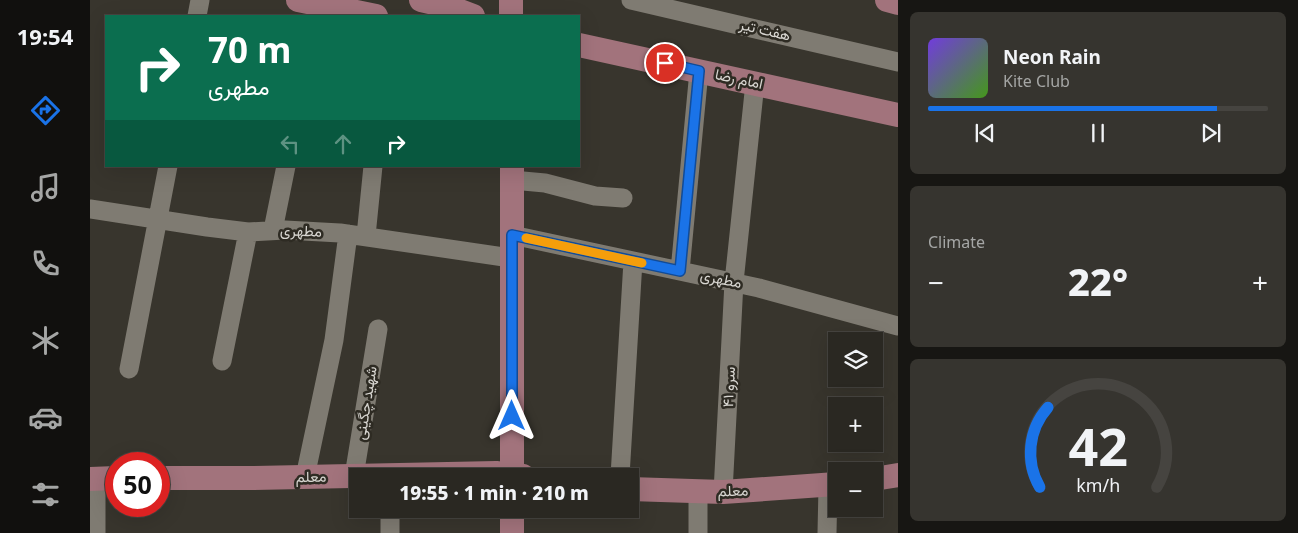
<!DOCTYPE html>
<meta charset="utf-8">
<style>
body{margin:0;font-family:"Noto Sans",Vazirmatn,sans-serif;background:#36342f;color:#f1f3f6;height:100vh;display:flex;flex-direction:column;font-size:19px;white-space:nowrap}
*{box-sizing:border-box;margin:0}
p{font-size:16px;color:#a5a6a5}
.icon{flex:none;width:28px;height:28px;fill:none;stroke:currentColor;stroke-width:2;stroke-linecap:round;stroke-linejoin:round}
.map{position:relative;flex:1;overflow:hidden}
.details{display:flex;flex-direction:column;gap:12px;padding:12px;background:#171613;width:400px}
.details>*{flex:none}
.top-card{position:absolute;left:15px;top:15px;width:475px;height:152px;border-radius:0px;box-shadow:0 5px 20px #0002,0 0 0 1px #464440;background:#0b6e4f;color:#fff;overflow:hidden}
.fabs{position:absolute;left:738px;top:332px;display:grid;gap:10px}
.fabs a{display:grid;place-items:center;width:55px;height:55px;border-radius:0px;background:#2a2822;box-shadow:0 5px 20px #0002,0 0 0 1px #464440;font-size:25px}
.speed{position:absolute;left:15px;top:452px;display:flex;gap:10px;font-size:25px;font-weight:700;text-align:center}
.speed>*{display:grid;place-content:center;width:65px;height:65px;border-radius:50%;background:#2a2822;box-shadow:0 5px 20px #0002,0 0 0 1px #464440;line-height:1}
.speed .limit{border:8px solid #d22;background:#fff;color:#111}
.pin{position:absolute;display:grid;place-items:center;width:42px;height:42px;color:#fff;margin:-21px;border:2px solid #fff;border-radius:50%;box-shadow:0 1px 5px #0007}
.me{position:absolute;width:55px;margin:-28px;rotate:0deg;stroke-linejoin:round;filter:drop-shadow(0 0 4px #0008)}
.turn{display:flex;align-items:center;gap:18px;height:105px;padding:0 20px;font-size:22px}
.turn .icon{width:65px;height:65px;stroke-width:2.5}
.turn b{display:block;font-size:35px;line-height:42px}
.lanes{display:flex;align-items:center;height:48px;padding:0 20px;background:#0003;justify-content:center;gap:25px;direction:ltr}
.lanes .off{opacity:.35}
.big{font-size:38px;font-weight:800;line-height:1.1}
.details .card{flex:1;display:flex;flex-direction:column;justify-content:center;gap:8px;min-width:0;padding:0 18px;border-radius:8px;background:#36342f}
.details .dial{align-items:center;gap:0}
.dial svg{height:130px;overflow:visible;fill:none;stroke:#464440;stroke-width:7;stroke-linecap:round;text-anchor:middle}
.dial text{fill:#f1f3f6;stroke:none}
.song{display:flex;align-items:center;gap:15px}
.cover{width:60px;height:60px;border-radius:8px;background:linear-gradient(135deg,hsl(260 70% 55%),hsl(100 70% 35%))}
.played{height:5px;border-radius:2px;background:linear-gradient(90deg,#1a73e8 85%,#464440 85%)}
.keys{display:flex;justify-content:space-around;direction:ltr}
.heat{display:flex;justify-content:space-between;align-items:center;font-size:28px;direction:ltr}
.trip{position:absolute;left:259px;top:468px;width:290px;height:50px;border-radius:0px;background:#2a2822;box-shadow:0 5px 20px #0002,0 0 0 1px #464440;font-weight:800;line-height:50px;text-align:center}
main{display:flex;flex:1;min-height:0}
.tab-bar{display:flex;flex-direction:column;width:90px;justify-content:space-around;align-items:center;background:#11100e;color:#a5a6a5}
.tab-bar .icon{width:35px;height:35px}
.tab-bar .selected{color:#1a73e8}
.tab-bar b{font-size:22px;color:#f1f3f6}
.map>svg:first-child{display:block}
</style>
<main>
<nav class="tab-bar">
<b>19:54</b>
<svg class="icon selected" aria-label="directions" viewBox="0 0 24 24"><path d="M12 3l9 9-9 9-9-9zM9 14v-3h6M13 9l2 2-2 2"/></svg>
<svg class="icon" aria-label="music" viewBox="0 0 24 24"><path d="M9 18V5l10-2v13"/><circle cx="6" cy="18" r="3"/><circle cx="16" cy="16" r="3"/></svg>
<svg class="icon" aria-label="phone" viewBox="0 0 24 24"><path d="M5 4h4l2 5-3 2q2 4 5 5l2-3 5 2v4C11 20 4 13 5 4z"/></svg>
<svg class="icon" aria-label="climate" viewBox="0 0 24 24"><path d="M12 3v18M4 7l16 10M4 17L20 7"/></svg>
<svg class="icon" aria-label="car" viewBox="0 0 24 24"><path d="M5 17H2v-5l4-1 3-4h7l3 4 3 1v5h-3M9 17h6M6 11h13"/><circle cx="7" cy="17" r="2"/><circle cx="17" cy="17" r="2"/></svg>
<svg class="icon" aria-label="filters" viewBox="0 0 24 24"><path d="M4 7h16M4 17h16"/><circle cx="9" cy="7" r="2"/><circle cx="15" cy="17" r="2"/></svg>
</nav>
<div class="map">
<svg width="808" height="533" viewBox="0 0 808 533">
<rect width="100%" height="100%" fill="#38352d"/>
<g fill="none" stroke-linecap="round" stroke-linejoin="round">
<path stroke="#7f7b72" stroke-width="19" d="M 541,0 L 808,62
M 107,16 L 110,0
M 422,180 L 455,183 L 505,196 L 533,198
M 0,209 L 117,227 L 158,232 L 195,230 L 250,233 L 421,258
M 183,230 L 196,166
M 422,235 L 669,288 L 808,326
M 276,236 L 283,166
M 590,271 L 609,71
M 132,361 L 158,232
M 39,369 L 78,166
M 264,476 L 288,329
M 530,476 L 543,261
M 215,477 L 244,340 L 258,234
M 6,479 L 6,533
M 633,492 L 644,282 L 665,83
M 300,509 L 300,533
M 608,533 L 608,491
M 737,533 L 738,486"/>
<path stroke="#a2737c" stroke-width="24" d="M 208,0 L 286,16
M 331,0 L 357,6 L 383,16
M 797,0 L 808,3
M 421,16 L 421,0
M 489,45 L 808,115
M 422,476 L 422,166
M 69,478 L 161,478 L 406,473 L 433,476
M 0,479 L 26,478
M 784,479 L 808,475
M 540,489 L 633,492 L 746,484
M 422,509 L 422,533"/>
</g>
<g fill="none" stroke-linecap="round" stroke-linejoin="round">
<defs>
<path id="route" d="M 422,416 L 422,235 L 590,271 L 609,71 L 575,63"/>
</defs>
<use href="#route" stroke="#114b97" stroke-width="12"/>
<use href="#route" stroke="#1a73e8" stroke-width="9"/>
<path stroke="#f59e0b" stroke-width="9" d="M 436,238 L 552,263"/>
</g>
<g text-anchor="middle" stroke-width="5" stroke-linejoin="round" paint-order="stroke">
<g font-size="15" fill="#d7d5d0" stroke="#2e2b23">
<text transform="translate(675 30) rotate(13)" y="5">هفت تیر</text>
<text transform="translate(649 79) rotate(12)" y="5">امام رضا</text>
<text transform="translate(211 231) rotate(2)" y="5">مطهری</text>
<text transform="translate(631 279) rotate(12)" y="5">مطهری</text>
<text transform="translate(639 387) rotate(-87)" y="5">سرو ۴۱</text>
<text transform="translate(276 403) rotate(-81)" y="5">شهید چگینی</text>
<text transform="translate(221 477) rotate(-1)" y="5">معلم</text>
<text transform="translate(643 491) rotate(-2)" y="5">معلم</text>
</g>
</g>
</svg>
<div class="fabs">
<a><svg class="icon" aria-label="layers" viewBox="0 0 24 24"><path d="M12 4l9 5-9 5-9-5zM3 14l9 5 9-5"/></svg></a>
<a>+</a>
<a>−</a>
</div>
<div class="speed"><div class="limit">50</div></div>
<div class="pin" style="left:575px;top:63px;background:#d93025"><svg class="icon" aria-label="arrive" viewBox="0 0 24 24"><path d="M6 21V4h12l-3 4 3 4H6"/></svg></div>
<svg class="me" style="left:422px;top:416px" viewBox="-20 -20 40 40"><path d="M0-17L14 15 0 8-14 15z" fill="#1a73e8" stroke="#fff" stroke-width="4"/></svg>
<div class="trip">19:55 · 1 min · 210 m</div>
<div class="top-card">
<div class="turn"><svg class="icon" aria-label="right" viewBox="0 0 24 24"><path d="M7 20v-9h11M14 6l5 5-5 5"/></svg><div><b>70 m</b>مطهری</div></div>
<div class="lanes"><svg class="icon off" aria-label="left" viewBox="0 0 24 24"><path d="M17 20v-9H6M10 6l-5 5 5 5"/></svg><svg class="icon off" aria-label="ahead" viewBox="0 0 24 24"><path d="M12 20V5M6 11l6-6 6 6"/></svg><svg class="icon" aria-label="right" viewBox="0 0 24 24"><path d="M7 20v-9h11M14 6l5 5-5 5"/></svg></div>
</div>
</div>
<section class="details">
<div class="card">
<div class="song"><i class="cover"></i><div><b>Neon Rain</b><p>Kite Club</p></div></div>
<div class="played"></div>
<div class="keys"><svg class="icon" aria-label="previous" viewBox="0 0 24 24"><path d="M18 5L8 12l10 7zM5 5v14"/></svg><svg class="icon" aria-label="pause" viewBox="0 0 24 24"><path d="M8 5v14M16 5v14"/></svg><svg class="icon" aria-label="next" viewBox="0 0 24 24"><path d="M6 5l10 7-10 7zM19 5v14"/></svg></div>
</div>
<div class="card"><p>Climate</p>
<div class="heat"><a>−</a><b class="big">22°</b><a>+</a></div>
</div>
<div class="card dial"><svg viewBox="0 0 100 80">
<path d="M14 69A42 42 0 1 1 86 69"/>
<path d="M14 69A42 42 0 0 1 19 20" stroke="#1a73e8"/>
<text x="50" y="56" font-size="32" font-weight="700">42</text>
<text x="50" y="72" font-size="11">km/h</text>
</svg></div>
</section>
</main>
